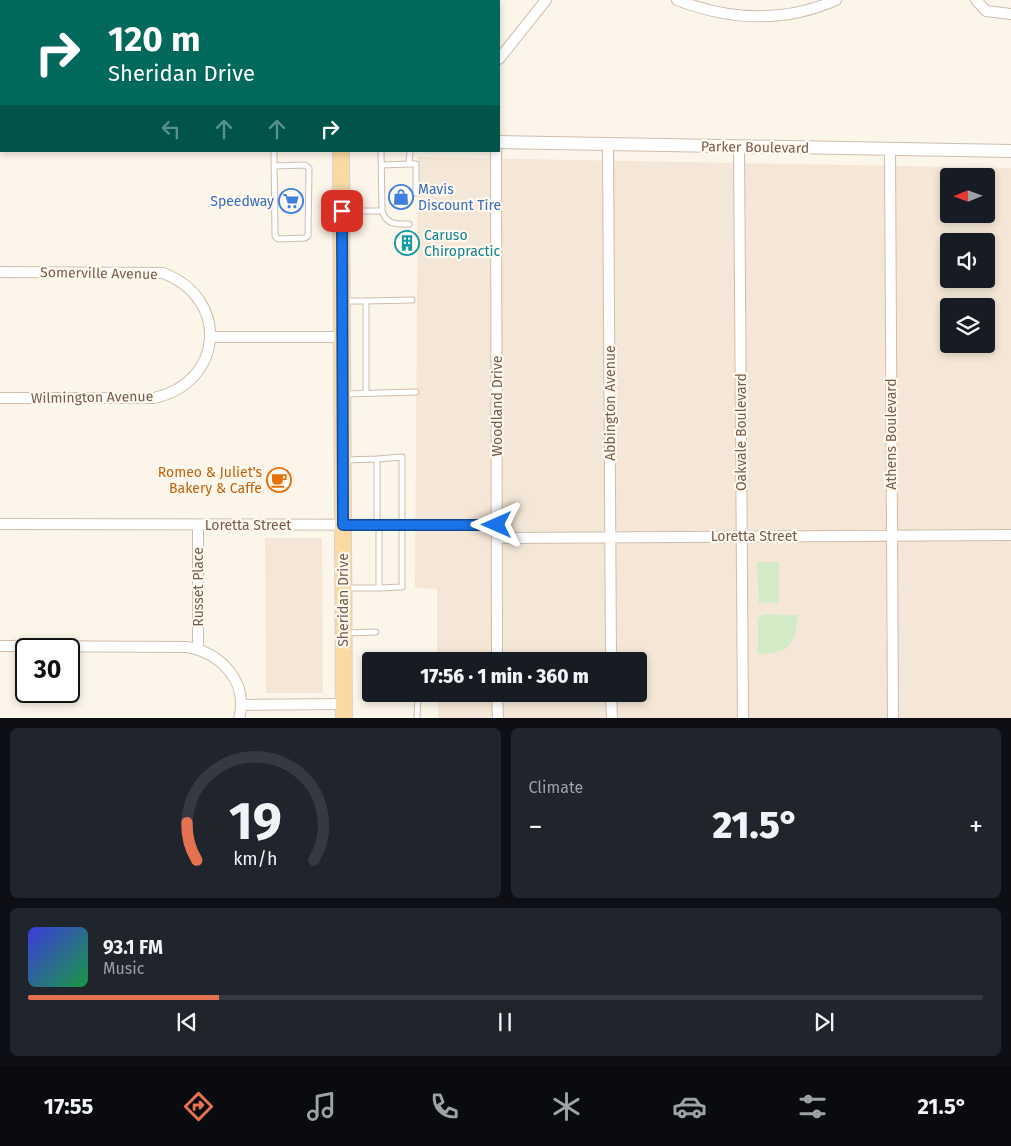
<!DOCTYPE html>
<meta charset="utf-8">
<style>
body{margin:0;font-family:"Fira Sans",sans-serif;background:#20242c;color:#f1f3f6;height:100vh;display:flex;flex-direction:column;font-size:19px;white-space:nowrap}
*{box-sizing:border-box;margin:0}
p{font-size:16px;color:#9ea1a6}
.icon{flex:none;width:28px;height:28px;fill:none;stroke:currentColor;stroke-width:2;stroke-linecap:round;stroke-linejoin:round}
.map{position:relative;height:718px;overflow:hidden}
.details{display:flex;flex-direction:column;gap:10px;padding:10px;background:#0d0f14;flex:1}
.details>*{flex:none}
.guide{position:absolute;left:0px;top:0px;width:500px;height:152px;box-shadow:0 2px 8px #0003;background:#00695c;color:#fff;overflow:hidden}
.needle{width:32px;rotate:269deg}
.controls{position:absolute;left:940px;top:168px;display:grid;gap:10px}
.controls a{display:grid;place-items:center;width:55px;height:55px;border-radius:5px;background:#171b24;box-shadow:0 2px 8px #0003;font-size:25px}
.speed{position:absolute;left:15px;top:638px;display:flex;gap:10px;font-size:25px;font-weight:700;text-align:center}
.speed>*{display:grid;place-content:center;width:65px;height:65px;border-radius:50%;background:#171b24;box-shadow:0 2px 8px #0003;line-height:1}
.speed .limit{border:2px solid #111;border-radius:8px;background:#fff;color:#111}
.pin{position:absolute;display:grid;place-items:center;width:42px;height:42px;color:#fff;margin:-21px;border-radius:10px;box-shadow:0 2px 8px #0006}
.me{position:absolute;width:55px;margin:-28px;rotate:270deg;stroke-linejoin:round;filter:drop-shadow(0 0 4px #0008)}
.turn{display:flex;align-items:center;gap:18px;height:105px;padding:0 25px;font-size:22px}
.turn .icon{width:65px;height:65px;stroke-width:2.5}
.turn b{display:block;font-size:35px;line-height:42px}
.lanes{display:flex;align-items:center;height:48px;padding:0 25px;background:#0003;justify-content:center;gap:25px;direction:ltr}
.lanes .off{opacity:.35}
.big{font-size:38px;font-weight:800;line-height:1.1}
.details .card{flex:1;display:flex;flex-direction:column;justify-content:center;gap:8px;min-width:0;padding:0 18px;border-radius:8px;background:#20242c}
.details .dial{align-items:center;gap:0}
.dial svg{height:130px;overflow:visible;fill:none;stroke:#363941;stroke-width:7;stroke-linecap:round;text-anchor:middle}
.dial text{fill:#f1f3f6;stroke:none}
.song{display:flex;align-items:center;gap:15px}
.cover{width:60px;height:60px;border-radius:8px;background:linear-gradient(135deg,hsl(240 70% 55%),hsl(140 70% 35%))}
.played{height:5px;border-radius:2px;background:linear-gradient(90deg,#e47150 20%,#363941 20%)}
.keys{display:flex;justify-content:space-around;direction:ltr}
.heat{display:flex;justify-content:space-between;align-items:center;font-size:28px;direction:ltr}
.details .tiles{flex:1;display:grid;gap:10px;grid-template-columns:1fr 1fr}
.card:last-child{grid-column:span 2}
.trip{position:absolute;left:362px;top:652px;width:285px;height:50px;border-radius:5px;background:#171b24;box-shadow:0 2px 8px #0003;font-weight:800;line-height:50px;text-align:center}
.tab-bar{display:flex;height:80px;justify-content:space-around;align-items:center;background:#090b0e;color:#9ea1a6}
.tab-bar .icon{width:35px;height:35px}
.tab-bar .selected{color:#e47150}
.tab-bar b{font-size:22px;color:#f1f3f6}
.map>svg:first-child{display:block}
</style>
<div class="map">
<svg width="1011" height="719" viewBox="0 0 1011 719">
<rect width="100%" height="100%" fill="#fcf5e9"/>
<path fill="#f4e7d7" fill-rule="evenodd" d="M 418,157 L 1011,168 L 1011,718 L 438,718 L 438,694 L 639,694 L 639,661 L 437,661 L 437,589 L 415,588 ZM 949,176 L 986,176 L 986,214 L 949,214 ZM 949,241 L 986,241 L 986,279 L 949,279 ZM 949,306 L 986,306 L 986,344 L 949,344 Z
M 265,538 L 322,538 L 323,693 L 266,693 Z"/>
<path fill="#d5ebc7" d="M 757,562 L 779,562 L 779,604 L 768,602 L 759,604 Z
M 763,614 L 798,615 C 795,643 790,654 758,654 L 758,619 Z"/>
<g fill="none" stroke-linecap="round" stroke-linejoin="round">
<defs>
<path id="service" d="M 416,0 L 416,1
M 274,151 L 275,236 L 278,239 L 305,238 L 308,236 L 309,168 L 305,165 L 274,166
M 409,164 L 416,164 L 416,193
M 381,165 L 409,164 L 410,151
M 345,211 L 382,211 L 381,151
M 382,211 C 387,225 395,224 409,224
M 345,301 L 366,301
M 366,393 L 366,301 L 412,300
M 345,394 L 416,392
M 377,459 L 402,457 L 402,587 L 379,588
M 346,460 L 377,459 L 377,525
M 345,588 L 379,588 L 379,525
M 347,633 L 376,632
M 417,719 L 418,694"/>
<path id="minor" d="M 193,0 L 193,1
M 494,0 L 494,1
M 677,0 C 729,20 784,23 836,0
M 976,0 L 986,11 L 1011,14
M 0,31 L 1,31
M 499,59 L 546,0
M 608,144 L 611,661
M 739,146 L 743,719
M 890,149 L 893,719
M 496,151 L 497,661
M 0,272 L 163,273 C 231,299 223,383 154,398 L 0,398
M 211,337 L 341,337
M 0,524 L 497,525
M 497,538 L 1011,535
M 0,646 L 187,647 C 221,653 249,682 239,719
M 198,649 L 198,525
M 497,694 L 498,719
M 611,694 L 612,719
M 241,705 L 344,704"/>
<path id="tertiary" d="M 0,140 L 1,140
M 499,142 L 1011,151"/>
<path id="primary" d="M 338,0 L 338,1
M 341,151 L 344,719"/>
</defs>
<use href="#service" stroke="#cfbdae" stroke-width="7"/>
<use href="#minor" stroke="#cfbdae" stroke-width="12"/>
<use href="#tertiary" stroke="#cfbdae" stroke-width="14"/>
<use href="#primary" stroke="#d9d1cd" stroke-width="18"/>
<use href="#service" stroke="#fff" stroke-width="5"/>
<use href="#minor" stroke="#fff" stroke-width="10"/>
<use href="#tertiary" stroke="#fff" stroke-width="12"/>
<use href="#primary" stroke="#fad9a3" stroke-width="16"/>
</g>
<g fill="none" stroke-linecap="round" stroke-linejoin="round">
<defs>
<path id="route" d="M 342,211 L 343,525 L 497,525"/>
</defs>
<use href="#route" stroke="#114b97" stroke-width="12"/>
<use href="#route" stroke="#1a73e8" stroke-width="9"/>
</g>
<defs>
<symbol id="shop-ring" viewBox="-11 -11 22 22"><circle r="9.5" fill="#fff9ef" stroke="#3f7fe0" stroke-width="1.5"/><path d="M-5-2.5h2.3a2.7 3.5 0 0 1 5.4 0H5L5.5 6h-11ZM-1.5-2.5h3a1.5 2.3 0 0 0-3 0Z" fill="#3f7fe0"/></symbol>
<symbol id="supermarket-ring" viewBox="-11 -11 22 22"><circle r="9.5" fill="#fff9ef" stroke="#3f7fe0" stroke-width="1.5"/><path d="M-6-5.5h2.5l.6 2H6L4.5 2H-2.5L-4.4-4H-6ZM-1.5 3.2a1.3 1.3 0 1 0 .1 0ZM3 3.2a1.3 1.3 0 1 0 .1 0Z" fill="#3f7fe0"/></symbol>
<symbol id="building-ring" viewBox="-11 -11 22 22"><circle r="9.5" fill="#fff9ef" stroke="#0f9aa8" stroke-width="1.5"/><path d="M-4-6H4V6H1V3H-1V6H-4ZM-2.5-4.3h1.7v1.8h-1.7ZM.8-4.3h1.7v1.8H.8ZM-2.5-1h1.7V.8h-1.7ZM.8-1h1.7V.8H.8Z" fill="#0f9aa8"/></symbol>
<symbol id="cafe-ring" viewBox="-11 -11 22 22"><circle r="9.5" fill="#fff9ef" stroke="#e8710a" stroke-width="1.5"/><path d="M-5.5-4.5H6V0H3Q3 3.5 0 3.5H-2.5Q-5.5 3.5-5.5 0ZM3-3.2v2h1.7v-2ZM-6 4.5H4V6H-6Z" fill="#e8710a"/></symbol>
</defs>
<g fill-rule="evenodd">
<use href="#shop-ring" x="387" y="183" width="28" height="28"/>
<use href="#supermarket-ring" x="277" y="187" width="28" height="28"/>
<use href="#building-ring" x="393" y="229" width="28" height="28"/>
<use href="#cafe-ring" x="265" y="466" width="28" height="28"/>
</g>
<g text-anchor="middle" stroke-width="4.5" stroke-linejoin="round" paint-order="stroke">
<g font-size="14" fill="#775c4c" stroke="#fff9ef">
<text transform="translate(755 147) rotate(1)" y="5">Parker Boulevard</text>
<text transform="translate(99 273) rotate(1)" y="5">Somerville Avenue</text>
<text transform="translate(92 397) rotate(-1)" y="5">Wilmington Avenue</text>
<text transform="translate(610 403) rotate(-90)" y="5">Abbington Avenue</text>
<text transform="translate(497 406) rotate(-90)" y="5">Woodland Drive</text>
<text transform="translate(741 432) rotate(-90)" y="5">Oakvale Boulevard</text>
<text transform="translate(891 434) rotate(-90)" y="5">Athens Boulevard</text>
<text x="248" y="530">Loretta Street</text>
<text x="754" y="541">Loretta Street</text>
<text transform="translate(198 587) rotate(-90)" y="5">Russet Place</text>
<text transform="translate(343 600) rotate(-90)" y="5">Sheridan Drive</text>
</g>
<g font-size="14" fill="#366cbe" stroke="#fff9ef" text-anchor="start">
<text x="418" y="194">Mavis<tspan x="418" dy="16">Discount Tire</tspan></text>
<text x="274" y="206" text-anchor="end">Speedway</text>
</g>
<g font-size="14" fill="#0d838f" stroke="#fff9ef" text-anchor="start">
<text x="424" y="240">Caruso<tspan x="424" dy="16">Chiropractic</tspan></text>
</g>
<g font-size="14" fill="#c56008" stroke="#fff9ef" text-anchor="end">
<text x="262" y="477">Romeo &amp; Juliet's<tspan x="262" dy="16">Bakery &amp; Caffe</tspan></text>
</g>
</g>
</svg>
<div class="controls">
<a><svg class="needle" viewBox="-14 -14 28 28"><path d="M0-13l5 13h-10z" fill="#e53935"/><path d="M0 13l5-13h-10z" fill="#9ea1a6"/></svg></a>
<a><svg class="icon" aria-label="sound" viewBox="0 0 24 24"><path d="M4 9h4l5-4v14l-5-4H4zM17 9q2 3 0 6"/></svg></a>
<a><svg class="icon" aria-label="layers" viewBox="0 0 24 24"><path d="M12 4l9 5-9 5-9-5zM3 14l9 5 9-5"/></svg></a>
</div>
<div class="speed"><div class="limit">30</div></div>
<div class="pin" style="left:342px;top:211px;background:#d93025"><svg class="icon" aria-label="arrive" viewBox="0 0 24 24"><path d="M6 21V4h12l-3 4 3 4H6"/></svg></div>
<svg class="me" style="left:497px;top:525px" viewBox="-20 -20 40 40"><path d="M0-17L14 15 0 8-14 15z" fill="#1a73e8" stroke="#fff" stroke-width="4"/></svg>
<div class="trip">17:56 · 1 min · 360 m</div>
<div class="guide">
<div class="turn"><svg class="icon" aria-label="right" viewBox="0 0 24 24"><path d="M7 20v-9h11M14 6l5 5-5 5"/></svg><div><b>120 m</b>Sheridan Drive</div></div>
<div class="lanes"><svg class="icon off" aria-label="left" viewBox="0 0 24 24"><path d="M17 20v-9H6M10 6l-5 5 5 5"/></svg><svg class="icon off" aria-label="ahead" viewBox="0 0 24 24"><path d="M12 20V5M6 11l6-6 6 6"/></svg><svg class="icon off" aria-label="ahead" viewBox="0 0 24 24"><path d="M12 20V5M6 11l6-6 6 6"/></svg><svg class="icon" aria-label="right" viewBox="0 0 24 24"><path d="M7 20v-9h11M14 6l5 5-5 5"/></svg></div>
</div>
</div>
<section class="details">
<div class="tiles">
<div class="card dial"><svg viewBox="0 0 100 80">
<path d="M14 69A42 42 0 1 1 86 69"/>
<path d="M14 69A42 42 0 0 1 8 46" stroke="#e47150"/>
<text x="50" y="56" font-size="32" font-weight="700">19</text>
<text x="50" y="72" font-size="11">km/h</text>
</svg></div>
<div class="card"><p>Climate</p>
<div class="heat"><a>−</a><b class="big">21.5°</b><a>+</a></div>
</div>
<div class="card">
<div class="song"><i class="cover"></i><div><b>93.1 FM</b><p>Music</p></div></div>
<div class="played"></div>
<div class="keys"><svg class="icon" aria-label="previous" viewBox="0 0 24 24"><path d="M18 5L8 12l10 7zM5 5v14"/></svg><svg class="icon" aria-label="pause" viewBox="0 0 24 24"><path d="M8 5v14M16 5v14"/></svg><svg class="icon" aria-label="next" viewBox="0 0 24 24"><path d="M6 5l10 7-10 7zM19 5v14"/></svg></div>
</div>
</div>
</section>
<nav class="tab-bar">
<b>17:55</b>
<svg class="icon selected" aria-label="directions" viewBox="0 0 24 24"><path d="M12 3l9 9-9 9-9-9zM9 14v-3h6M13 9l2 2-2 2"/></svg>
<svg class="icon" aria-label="music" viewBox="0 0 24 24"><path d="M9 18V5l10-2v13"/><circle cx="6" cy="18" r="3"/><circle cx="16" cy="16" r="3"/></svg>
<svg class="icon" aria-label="phone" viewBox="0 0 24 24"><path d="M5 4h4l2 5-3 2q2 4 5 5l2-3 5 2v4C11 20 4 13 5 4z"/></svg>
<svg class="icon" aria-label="climate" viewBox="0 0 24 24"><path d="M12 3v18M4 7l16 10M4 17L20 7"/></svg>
<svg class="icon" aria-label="car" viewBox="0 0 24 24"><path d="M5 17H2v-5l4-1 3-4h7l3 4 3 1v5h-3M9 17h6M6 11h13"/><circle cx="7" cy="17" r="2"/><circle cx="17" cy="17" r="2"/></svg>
<svg class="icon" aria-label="filters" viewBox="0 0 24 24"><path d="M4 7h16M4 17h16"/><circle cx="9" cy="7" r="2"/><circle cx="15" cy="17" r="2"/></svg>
<b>21.5°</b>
</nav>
